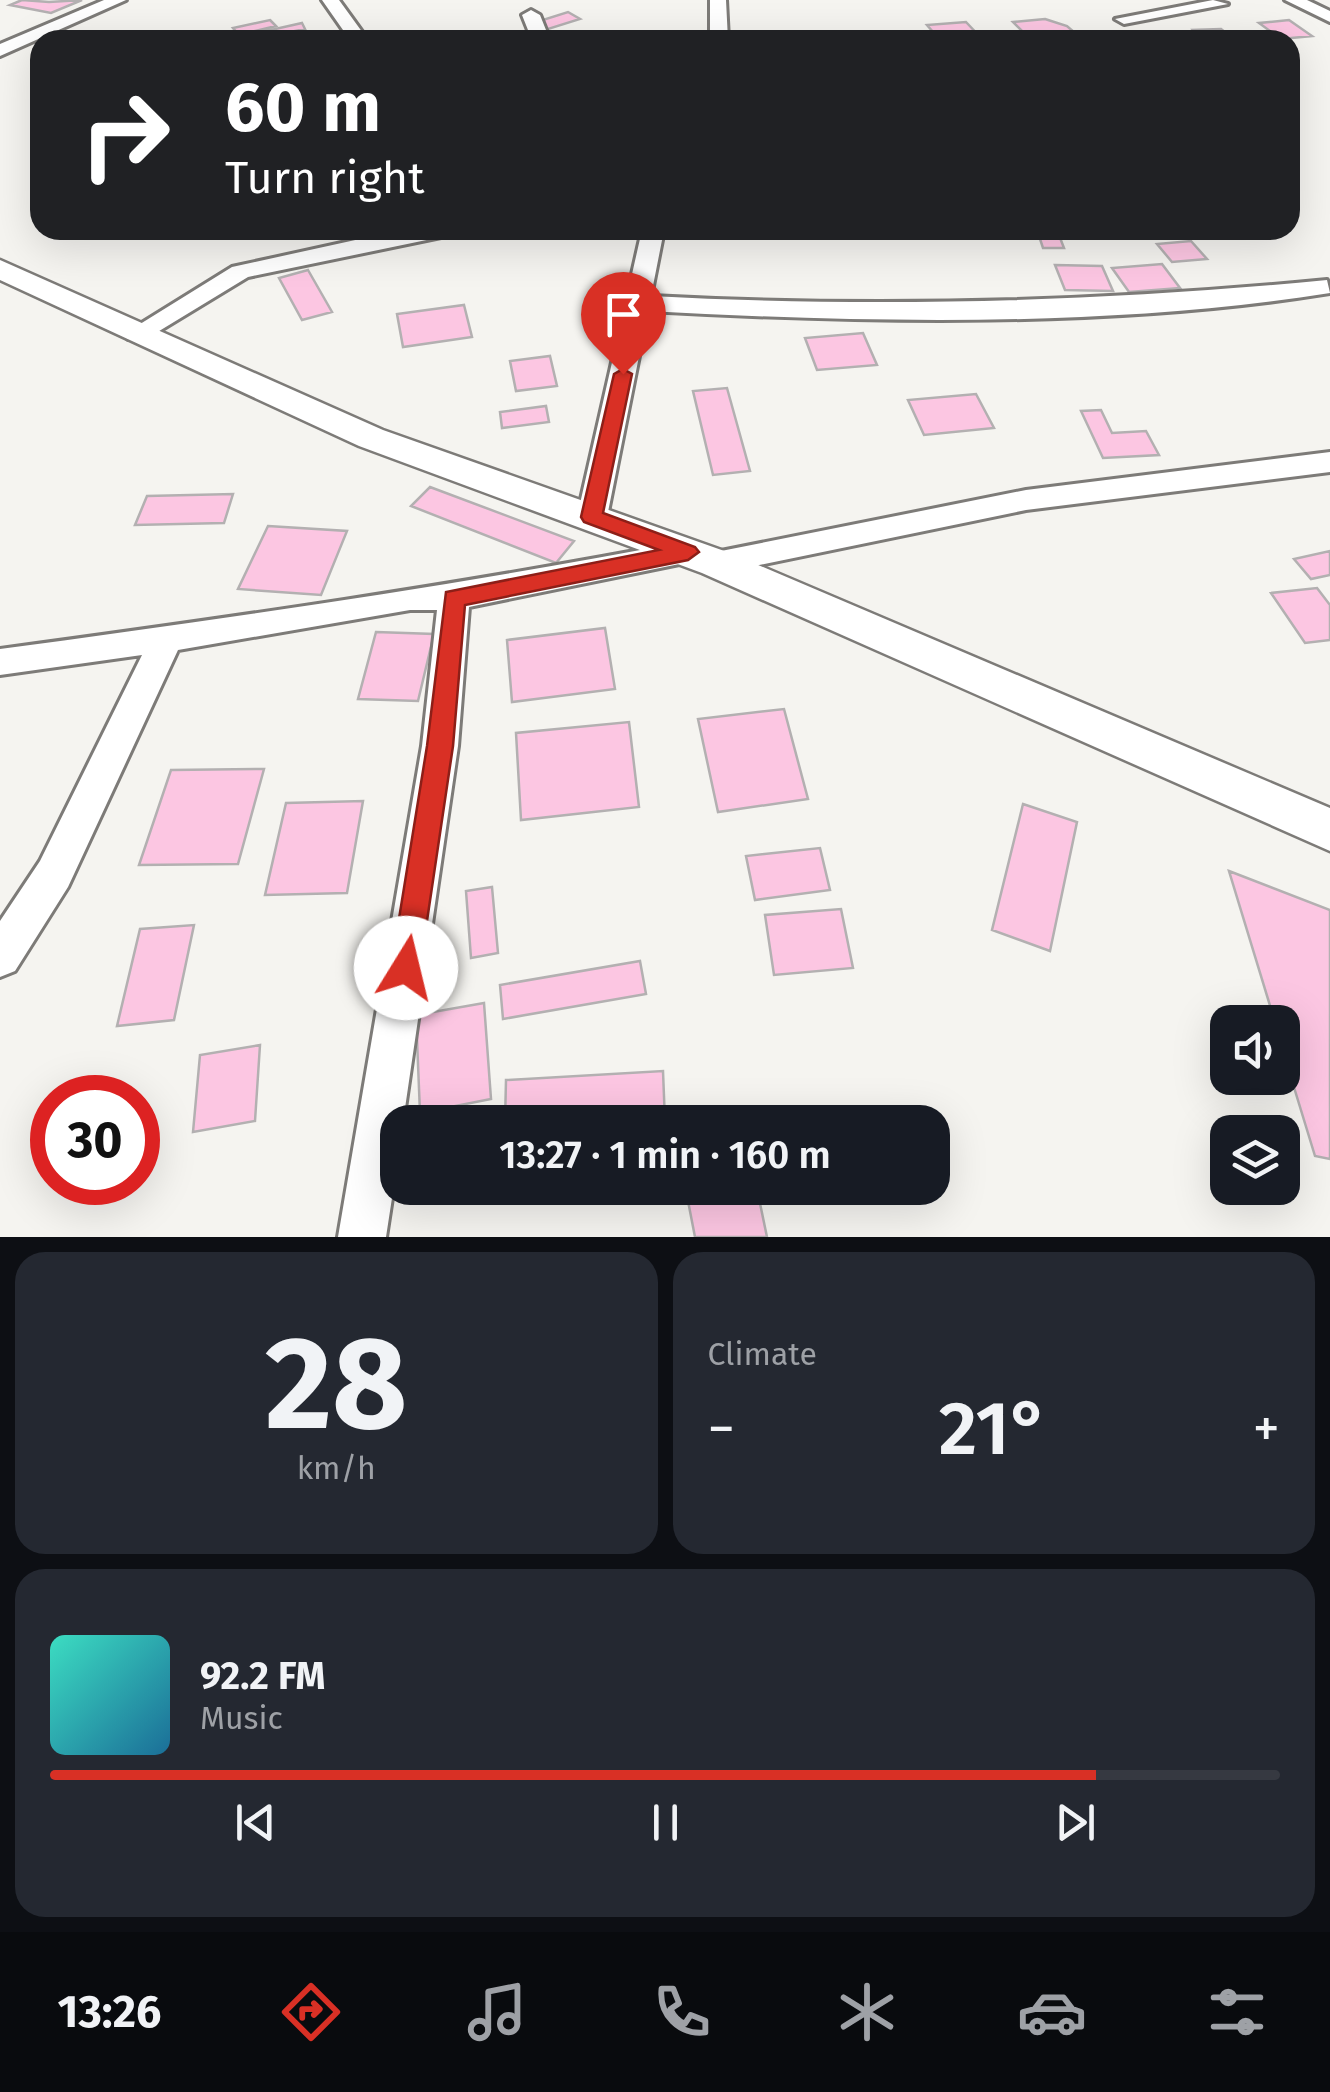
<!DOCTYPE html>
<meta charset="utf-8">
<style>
body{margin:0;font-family:"Fira Sans",sans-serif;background:#242831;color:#f1f3f6;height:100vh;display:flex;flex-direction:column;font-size:38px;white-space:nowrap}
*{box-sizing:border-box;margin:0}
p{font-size:32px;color:#9ea1a6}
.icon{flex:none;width:55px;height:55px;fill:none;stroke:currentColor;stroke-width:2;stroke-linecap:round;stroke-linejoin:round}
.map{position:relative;height:1237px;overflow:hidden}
.sheet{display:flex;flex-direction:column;gap:15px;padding:15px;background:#0d0f14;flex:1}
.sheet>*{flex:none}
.banner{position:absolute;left:30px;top:30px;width:1270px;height:210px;border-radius:30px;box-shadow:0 10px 40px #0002;background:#202124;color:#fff;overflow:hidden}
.controls{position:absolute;left:1210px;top:1005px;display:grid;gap:20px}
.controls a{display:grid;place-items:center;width:90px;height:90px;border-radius:20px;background:#171b24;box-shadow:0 10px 40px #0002;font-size:50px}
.speed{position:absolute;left:30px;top:1075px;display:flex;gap:20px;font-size:50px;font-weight:700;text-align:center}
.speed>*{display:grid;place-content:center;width:130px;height:130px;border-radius:50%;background:#171b24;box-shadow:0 10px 40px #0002;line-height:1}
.speed .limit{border:15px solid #d22;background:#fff;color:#111}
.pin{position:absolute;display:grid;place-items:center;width:85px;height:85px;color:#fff;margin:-102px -42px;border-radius:50% 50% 50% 0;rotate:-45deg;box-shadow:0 0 10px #0007}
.pin .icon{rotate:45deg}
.me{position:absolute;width:110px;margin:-55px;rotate:9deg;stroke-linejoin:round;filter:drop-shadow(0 0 8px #0008)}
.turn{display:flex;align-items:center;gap:35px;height:210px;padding:0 30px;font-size:45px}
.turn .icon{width:130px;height:130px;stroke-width:2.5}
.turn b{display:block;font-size:70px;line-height:85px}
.big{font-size:75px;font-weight:600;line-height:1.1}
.sheet .tile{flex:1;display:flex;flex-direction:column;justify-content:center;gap:15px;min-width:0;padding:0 35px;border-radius:30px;background:#242831}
.sheet .dial{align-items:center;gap:0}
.dial b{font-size:130px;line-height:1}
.song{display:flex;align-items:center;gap:30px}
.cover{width:120px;height:120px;border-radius:15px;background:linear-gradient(135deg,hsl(170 70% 55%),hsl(200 70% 35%))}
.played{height:10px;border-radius:5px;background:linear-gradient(90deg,#d93025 85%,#363941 85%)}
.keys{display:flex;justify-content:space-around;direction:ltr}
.heat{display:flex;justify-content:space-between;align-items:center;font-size:55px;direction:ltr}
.sheet .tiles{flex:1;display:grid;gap:15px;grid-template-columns:1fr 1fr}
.tile:last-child{grid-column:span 2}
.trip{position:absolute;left:380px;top:1105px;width:570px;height:100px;border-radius:30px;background:#171b24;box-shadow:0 10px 40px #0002;font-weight:600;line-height:100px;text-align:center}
.tab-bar{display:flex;height:160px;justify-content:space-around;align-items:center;background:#090b0e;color:#9ea1a6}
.tab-bar .icon{width:70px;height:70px}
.tab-bar .selected{color:#d93025}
.tab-bar b{font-size:45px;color:#f1f3f6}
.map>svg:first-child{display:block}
</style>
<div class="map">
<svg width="1330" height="1237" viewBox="0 0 1330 1237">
<rect width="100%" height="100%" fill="#f5f4f0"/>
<path fill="#fcc6e2" stroke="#b3b0b1" stroke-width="2.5" d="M 22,0 L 49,2 L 82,0 L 51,13 L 10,5 Z
M 568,12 L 580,19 L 545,30 L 533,23 Z
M 1045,19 L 1067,26 L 1075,33 L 1031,40 L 1013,22 Z
M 270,20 L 276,26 L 239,35 L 233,28 Z
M 1289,20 L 1312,36 L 1281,39 L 1259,23 Z
M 966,22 L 983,40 L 940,40 L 927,25 Z
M 302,23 L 305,29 L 270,36 L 273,40 L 253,40 L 248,35 Z
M 1221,29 L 1235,40 L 1203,40 L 1193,30 Z
M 1037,230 L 1057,230 L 1064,248 L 1043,248 Z
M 1191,241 L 1207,259 L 1172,262 L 1157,244 Z
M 1162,264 L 1180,288 L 1129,292 L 1112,268 Z
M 1055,265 L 1102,266 L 1113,291 L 1065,290 Z
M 308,270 L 332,312 L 302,320 L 279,278 Z
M 464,305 L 472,337 L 403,347 L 397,314 Z
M 863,333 L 877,365 L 817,370 L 805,338 Z
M 550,356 L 557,386 L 516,391 L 510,361 Z
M 727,388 L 750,471 L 713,475 L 693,391 Z
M 976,394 L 994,428 L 924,435 L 908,400 Z
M 546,406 L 549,422 L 502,428 L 500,412 Z
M 1101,410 L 1112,433 L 1146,431 L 1159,455 L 1103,458 L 1081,411 Z
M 430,487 L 574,541 L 556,563 L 411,506 Z
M 233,494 L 224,523 L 135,525 L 147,496 Z
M 268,526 L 347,531 L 321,595 L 238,589 Z
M 1330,551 L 1330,575 L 1311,579 L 1294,559 Z
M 1317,588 L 1330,605 L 1330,640 L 1305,643 L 1271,593 Z
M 605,628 L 615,689 L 512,702 L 507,640 Z
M 376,632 L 434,634 L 418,701 L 358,699 Z
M 784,709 L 808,799 L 718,812 L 698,719 Z
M 629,722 L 639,807 L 521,820 L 516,733 Z
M 264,769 L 238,864 L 139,865 L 171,770 Z
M 363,801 L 347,893 L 265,895 L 286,803 Z
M 1023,804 L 1077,822 L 1050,951 L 992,930 Z
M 820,848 L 830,890 L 755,900 L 746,856 Z
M 1229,871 L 1330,910 L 1330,1159 L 1315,1156 L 1282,1048 L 1282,1022 L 1275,1022 Z
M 492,887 L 498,953 L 471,958 L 466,891 Z
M 841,909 L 853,968 L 774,975 L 765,915 Z
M 194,925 L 174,1020 L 117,1026 L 140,929 Z
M 640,961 L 646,994 L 503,1019 L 500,985 Z
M 484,1003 L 491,1099 L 420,1113 L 416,1015 Z
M 260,1045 L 255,1121 L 193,1132 L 200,1055 Z
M 663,1071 L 665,1122 L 505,1122 L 506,1080 Z
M 757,1189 L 767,1237 L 695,1237 L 688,1201 Z"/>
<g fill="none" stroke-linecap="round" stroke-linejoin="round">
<defs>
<path id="minor" d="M 104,0 L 126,0 L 0,56 L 0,44 Z
M 322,0 L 339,0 L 368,40 L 350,40 Z
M 710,0 L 726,0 L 728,40 L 710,40 Z
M 1213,0 L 1228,4 L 1124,24 L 1115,19 Z
M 1285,0 L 1307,0 L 1330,11 L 1330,22 Z
M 531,10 L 540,15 L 550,40 L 532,40 L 522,15 Z
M 401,230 L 452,230 L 441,237 L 248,277 L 146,339 L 128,339 L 124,334 L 232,267 Z
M 642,230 L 664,230 L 651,296 C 877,308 1101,302 1327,280 L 1330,293 C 1114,328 866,323 648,311 L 607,517 L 603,524 L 581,524 L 577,517 Z
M 1330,452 L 1330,472 L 1026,510 L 716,574 L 705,571 L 700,563 L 705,555 L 716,552 L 1026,490 Z
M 688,541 L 699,544 L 703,552 L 699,560 L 469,607 L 458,746 L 403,1122 L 398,1122 L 398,1159 L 386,1237 L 338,1237 L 422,746 L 437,610 L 410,610 L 178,650 L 68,887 L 15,971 L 0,977 L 0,921 L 40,861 L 142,655 L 0,675 L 0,649 C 230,618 459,585 688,541 Z"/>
<path id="tertiary" d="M 0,260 L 383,430 L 730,553 L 1330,808 L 1330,851 L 702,573 L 359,446 L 0,280 Z"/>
</defs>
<use href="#minor" stroke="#7d7b78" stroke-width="6"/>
<use href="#tertiary" stroke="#7d7b78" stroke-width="5"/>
<use href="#minor" fill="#fff" fill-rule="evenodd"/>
<use href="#tertiary" fill="#fff" fill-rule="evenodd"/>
</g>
<path fill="#d93025" stroke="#8d1f18" stroke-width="2.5" d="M 623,369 L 632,374 L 603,513 L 695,547 L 699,552 L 688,560 L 465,605 L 453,746 L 420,968 L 416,978 L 406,982 L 395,978 L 391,968 L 427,746 L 446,592 L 659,550 L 584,522 L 581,517 L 614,374 Z"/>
</svg>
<div class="controls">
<a><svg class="icon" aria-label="sound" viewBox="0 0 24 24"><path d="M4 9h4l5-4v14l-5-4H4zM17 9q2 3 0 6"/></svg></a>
<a><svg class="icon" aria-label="layers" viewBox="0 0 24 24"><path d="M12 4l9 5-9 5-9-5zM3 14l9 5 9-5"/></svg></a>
</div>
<div class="speed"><div class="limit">30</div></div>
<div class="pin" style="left:623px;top:374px;background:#d93025"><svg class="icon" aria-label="arrive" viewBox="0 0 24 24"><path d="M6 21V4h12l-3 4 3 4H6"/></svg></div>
<svg class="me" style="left:406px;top:968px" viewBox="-20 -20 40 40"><circle r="19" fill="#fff"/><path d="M0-13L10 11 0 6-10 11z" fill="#d93025"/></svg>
<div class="trip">13:27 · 1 min · 160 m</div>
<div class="banner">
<div class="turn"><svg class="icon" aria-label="right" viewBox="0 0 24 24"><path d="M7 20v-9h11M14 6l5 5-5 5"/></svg><div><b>60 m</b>Turn right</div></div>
</div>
</div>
<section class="sheet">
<div class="tiles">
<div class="tile dial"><b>28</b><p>km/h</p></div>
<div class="tile"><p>Climate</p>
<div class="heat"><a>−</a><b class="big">21°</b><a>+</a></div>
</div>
<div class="tile">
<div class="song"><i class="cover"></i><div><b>92.2 FM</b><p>Music</p></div></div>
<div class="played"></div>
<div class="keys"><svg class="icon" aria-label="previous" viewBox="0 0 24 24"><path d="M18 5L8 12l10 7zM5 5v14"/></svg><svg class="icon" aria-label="pause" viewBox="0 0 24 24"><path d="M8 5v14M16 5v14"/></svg><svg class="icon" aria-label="next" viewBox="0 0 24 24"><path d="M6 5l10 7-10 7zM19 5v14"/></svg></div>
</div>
</div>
</section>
<nav class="tab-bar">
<b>13:26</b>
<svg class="icon selected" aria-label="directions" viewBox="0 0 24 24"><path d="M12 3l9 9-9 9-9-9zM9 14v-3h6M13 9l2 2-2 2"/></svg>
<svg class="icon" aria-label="music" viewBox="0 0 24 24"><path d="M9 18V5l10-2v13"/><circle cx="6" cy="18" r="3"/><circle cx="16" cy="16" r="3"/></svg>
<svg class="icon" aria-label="phone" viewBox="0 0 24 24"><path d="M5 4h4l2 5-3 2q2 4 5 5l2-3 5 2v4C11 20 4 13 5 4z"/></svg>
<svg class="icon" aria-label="climate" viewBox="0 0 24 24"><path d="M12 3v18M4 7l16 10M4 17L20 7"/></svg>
<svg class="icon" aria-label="car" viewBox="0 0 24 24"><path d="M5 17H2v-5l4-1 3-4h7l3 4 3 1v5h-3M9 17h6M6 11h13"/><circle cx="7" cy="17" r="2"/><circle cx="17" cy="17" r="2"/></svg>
<svg class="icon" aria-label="filters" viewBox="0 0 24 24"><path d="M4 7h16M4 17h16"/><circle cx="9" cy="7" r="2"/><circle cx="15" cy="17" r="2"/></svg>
</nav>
